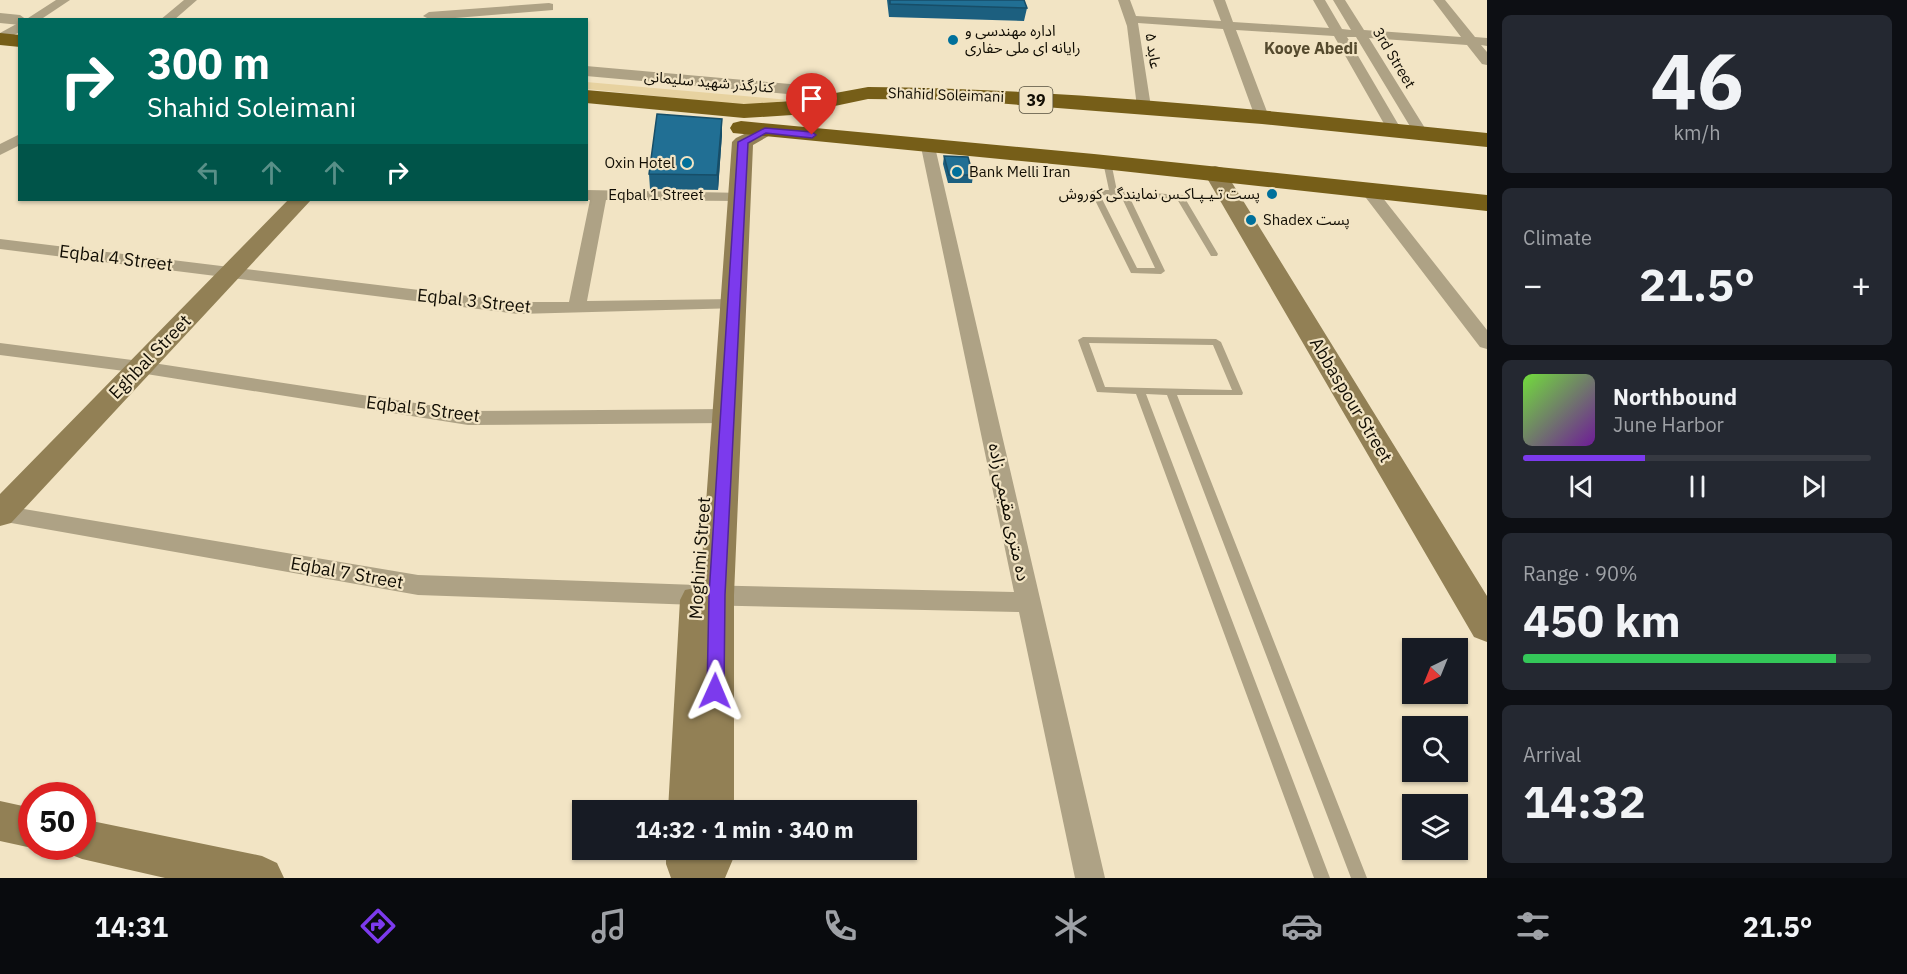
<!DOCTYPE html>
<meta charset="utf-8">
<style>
body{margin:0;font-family:"IBM Plex Sans","Noto Sans Arabic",sans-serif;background:#242831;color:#f1f3f6;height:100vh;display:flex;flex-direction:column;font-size:22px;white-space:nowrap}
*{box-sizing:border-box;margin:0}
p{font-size:20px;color:#9ea1a6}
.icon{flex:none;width:33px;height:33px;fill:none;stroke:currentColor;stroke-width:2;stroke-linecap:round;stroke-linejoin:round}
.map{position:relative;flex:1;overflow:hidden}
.drawer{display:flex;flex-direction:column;gap:15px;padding:15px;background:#0d0f14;width:420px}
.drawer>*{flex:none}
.top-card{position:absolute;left:18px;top:18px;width:570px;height:183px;border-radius:0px;box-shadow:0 2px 4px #0004;background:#00695c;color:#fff;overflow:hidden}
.needle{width:39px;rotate:223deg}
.buttons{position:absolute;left:1402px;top:638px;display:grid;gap:12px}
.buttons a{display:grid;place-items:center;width:66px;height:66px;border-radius:0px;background:#171b24;box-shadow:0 2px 4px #0004;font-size:30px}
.speed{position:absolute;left:18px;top:782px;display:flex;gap:12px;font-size:30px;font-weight:700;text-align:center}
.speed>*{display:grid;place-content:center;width:78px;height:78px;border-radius:50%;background:#171b24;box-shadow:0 2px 4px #0004;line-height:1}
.speed .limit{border:9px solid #d22;background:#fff;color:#111}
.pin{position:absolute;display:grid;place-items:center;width:51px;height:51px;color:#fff;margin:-62px -26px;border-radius:50% 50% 50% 0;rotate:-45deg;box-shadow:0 0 6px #0007}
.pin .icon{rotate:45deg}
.me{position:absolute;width:66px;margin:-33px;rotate:1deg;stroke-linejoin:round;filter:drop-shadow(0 0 4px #0008)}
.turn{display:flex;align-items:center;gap:21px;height:126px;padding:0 30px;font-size:27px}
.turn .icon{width:78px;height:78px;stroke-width:2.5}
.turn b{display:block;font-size:42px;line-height:51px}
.lanes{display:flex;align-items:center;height:57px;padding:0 30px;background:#0003;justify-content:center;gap:30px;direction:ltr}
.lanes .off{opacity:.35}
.big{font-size:45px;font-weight:700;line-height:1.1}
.drawer .tile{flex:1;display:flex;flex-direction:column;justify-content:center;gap:9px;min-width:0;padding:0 21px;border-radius:9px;background:#242831}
.drawer .dial{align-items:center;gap:0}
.dial b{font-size:78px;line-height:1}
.song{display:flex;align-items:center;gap:18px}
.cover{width:72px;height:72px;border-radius:9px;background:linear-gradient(135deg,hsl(100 70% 55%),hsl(280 70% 35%))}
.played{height:6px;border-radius:3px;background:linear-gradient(90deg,#7c3aed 35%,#363941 35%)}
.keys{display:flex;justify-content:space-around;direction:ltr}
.heat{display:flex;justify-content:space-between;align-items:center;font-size:33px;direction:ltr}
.charge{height:9px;border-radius:4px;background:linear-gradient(90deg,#34c759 90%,#363941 0)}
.trip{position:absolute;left:572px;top:800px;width:345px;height:60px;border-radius:0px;background:#171b24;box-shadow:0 2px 4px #0004;font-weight:700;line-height:60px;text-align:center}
.tab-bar{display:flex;height:96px;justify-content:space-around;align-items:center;background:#090b0e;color:#9ea1a6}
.tab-bar .icon{width:42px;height:42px}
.tab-bar .current{color:#7c3aed}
.tab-bar b{font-size:27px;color:#f1f3f6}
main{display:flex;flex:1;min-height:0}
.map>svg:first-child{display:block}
</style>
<main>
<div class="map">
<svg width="1487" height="878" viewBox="0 0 1487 878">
<rect width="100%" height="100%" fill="#f2e4c4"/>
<path fill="#e7d2a0" d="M 586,82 L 789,100 L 753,106 L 587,89 Z"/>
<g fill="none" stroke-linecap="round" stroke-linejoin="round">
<path fill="#aea285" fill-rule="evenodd" d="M 1104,160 L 1111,162 L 1117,191 L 1183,195 L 1218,254 L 1217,256 L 1211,256 L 1177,199 L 1129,196 L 1165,271 L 1161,274 L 1131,273 L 1091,192 L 1095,190 L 1109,190 L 1103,162 ZM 1100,195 L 1121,196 L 1155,268 L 1137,268 Z
M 1083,337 L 1216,339 L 1221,342 L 1243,393 L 1242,395 L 1177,395 L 1367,878 L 1351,878 L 1167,395 L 1146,394 L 1330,878 L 1314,878 L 1136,394 L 1097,392 L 1078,340 ZM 1089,343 L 1213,345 L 1232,390 L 1105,387 Z"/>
<path fill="#aea285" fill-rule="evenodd" d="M 56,0 L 70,0 L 40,20 L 25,20 Z
M 184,0 L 197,0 L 174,20 L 160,20 Z
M 1118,0 L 1130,0 L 1136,16 L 1221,21 L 1213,0 L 1225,0 L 1233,22 L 1329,28 L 1313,0 L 1325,0 L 1342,29 L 1351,30 L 1333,0 L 1345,0 L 1364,30 L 1461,37 L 1433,0 L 1445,0 L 1475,37 L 1487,38 L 1487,46 L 1481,45 L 1487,52 L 1487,65 L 1482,64 L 1467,45 L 1369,38 L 1428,133 L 1421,137 L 1414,133 L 1356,37 L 1347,37 L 1401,129 L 1399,132 L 1389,132 L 1387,129 L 1334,36 L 1236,30 L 1269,117 L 1262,121 L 1255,117 L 1223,29 L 1138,23 L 1151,107 L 1144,111 L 1137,107 L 1127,26 Z
M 549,3 L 553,4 L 553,10 L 431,20 L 423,16 L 429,12 Z
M 20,22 L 20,32 L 0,42 L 0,33 Z
M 20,134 L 20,145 L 0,155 L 0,144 Z
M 928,143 L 935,147 L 1105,878 L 1075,878 L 1019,612 L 697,605 L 418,595 L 0,521 L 0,505 L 418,575 L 697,585 L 1014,592 L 921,147 Z
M 1369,186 L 1375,188 L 1487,330 L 1487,349 L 1480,347 L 1363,194 L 1361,191 L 1363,188 Z
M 586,190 L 746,193 L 748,196 L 746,199 L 740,201 L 606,200 L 587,301 L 734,299 L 740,300 L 743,304 L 740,308 L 518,314 L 0,249 L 0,239 L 518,302 L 569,302 L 590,200 L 585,200 Z
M 0,343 L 140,361 L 468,411 L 727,409 L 734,411 L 737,416 L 734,421 L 727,423 L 468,425 L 140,373 L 0,355 Z"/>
<path fill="#aea285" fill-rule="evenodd" d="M 0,13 L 20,15 L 27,20 L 20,20 L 20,25 L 0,23 Z
M 586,66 L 801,85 L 837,95 L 840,99 L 837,103 L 831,104 L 799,95 L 586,76 Z"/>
<path fill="#928055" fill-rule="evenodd" d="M 765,124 L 772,126 L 775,130 L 772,134 L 753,145 L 734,595 L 734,810 L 668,810 L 680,600 L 685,590 L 700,587 L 732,142 L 736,138 Z
M 1215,166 L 1223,168 L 1226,173 L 1487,596 L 1487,642 L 1474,637 L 1204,173 L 1207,168 Z
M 288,200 L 311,200 L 11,523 L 0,526 L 0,494 Z
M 0,801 L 32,808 L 32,846 L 37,846 L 32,848 L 0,841 Z
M 82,819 L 262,856 L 277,863 L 284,878 L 165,878 L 82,859 L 67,853 L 64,846 L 82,846 Z
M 666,849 L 733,849 L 733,859 L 725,878 L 671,878 L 666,864 Z"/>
<path fill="#765e18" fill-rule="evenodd" d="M 0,33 L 20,35 L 20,47 L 0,45 Z
M 868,87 C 1075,89 1281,112 1487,133 L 1487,147 L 1262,124 L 957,100 L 868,99 L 792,115 L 744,118 L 586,103 L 586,90 L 744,104 L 792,101 Z
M 741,121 L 1094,154 L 1487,195 L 1487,211 L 1094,168 L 733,133 L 730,128 L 733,123 Z"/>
</g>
<path fill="#1c5f7f" d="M 887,0 L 1024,0 L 1027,8 L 1024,21 L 889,17 Z
M 722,134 L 718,190 L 650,189 L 649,174 Z
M 944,156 L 973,175 L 972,183 L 948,183 L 943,164 Z"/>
<path fill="#174e68" d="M 722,119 L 722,134 L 718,190 L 717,175 Z"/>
<path fill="#216f94" stroke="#174e68" stroke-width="1.5" d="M 890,0 L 1024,0 L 1027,8 L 890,4 Z
M 657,114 L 722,119 L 717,175 L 649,174 Z
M 944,156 L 968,157 L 973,175 L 949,175 Z"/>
<path fill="#7c3aed" stroke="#51269a" stroke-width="1.5" d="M 765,128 L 812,132 L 816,135 L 812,138 L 766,133 L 748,143 L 725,595 L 724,691 L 721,696 L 715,698 L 709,696 L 707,691 L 709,595 L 738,142 Z"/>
<g fill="#00709b" stroke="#f2e4c4" stroke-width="2">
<circle cx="953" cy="40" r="6"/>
<circle cx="687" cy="163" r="6"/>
<circle cx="957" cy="172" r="6"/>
<circle cx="1272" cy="194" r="6"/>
<circle cx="1251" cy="220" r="6"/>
</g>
<g text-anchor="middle" stroke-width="4.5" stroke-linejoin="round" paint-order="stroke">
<g font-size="15" fill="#110d03" stroke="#f2e4c4" text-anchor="start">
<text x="965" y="36">اداره مهندسی و<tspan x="965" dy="17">رایانه ای ملی حفاری</tspan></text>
<text x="675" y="168" text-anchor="end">Oxin Hotel</text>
<text x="969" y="177">Bank Melli Iran</text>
<text x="1260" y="199" text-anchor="end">پست تـیـپـاکـس نمایندگی کوروش</text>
<text x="1263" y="225">Shadex پست</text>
</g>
<g font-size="15" fill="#110d03" stroke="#f2e4c4">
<text transform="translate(1153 51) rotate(82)" y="5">عابد ۵</text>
<text transform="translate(1394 58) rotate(59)" y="5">3rd Street</text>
<text transform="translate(709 82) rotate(5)" y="5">کنارگذر شهید سلیمانی</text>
<text transform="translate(946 95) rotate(2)" y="5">Shahid Soleimani</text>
<text x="656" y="200">Eqbal 1 Street</text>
</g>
<g font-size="16" font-weight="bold" fill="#554a2e" stroke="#f2e4c4">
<text x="1311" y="54">Kooye Abedi</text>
</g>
<rect fill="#f2e4c4" stroke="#544e3d" stroke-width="1.5" x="1019.5" y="87" width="33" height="26" rx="4.5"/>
<g font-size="16" font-weight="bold" fill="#110d03">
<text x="1036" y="106">39</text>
</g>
<g font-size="18" fill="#110d03" stroke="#f2e4c4">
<text transform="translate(116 258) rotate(7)" y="6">Eqbal 4 Street</text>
<text transform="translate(474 301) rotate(6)" y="6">Eqbal 3 Street</text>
<text transform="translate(150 357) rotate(-46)" y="6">Eghbal Street</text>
<text transform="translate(1351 400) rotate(59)" y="6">Abbaspour Street</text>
<text transform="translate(423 409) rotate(7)" y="6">Eqbal 5 Street</text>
<text transform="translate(1009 512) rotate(78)" y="6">ده متری مقیمی زاده</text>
<text transform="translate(700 558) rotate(-86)" y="6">Moghimi Street</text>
<text transform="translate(347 573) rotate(10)" y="6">Eqbal 7 Street</text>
</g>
</g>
</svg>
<div class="buttons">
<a><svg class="needle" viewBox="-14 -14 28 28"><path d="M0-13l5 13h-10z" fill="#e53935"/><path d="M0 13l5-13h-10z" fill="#9ea1a6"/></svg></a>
<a><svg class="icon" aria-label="search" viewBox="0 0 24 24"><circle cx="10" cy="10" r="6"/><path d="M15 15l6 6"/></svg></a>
<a><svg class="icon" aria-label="layers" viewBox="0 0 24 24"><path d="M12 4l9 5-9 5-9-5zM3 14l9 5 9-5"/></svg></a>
</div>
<div class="speed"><div class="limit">50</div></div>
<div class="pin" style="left:812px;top:135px;background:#d93025"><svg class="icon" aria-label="arrive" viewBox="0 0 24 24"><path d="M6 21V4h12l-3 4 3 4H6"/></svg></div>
<svg class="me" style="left:715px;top:691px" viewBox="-20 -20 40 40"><path d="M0-17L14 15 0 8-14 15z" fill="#7c3aed" stroke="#fff" stroke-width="4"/></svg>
<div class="trip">14:32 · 1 min · 340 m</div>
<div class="top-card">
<div class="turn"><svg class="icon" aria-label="right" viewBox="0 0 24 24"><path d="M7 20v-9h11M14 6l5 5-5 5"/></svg><div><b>300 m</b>Shahid Soleimani</div></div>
<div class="lanes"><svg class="icon off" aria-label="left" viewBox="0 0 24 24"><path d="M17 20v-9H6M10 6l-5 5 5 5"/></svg><svg class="icon off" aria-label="ahead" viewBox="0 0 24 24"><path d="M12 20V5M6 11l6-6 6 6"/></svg><svg class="icon off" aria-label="ahead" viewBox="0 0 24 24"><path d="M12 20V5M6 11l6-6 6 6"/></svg><svg class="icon" aria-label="right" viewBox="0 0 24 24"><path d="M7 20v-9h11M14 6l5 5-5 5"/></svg></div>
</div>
</div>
<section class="drawer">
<div class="tile dial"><b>46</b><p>km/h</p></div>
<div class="tile"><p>Climate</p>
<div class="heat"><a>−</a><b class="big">21.5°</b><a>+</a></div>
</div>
<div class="tile">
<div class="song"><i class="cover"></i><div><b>Northbound</b><p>June Harbor</p></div></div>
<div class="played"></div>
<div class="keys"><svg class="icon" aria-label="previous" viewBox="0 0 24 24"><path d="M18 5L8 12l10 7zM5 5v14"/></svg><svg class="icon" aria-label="pause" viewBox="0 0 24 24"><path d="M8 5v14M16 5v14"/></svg><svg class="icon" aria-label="next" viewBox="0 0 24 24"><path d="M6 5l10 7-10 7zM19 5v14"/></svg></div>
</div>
<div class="tile"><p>Range · 90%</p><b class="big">450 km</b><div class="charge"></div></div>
<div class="tile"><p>Arrival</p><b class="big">14:32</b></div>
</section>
</main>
<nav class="tab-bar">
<b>14:31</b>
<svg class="icon current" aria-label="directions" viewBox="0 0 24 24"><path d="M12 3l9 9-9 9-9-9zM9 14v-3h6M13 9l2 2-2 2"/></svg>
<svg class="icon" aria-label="music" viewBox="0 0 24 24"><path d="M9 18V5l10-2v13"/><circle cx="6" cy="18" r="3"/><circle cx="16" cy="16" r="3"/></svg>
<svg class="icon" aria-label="phone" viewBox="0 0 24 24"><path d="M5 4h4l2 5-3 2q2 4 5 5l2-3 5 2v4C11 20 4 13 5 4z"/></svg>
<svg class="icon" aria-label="climate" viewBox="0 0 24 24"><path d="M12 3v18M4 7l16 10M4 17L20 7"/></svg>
<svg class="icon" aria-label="car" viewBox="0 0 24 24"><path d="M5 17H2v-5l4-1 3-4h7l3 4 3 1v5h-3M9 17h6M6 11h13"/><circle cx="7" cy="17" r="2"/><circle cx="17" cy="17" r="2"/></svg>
<svg class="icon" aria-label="filters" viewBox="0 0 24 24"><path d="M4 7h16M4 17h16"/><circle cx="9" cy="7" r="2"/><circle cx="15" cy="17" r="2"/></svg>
<b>21.5°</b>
</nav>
